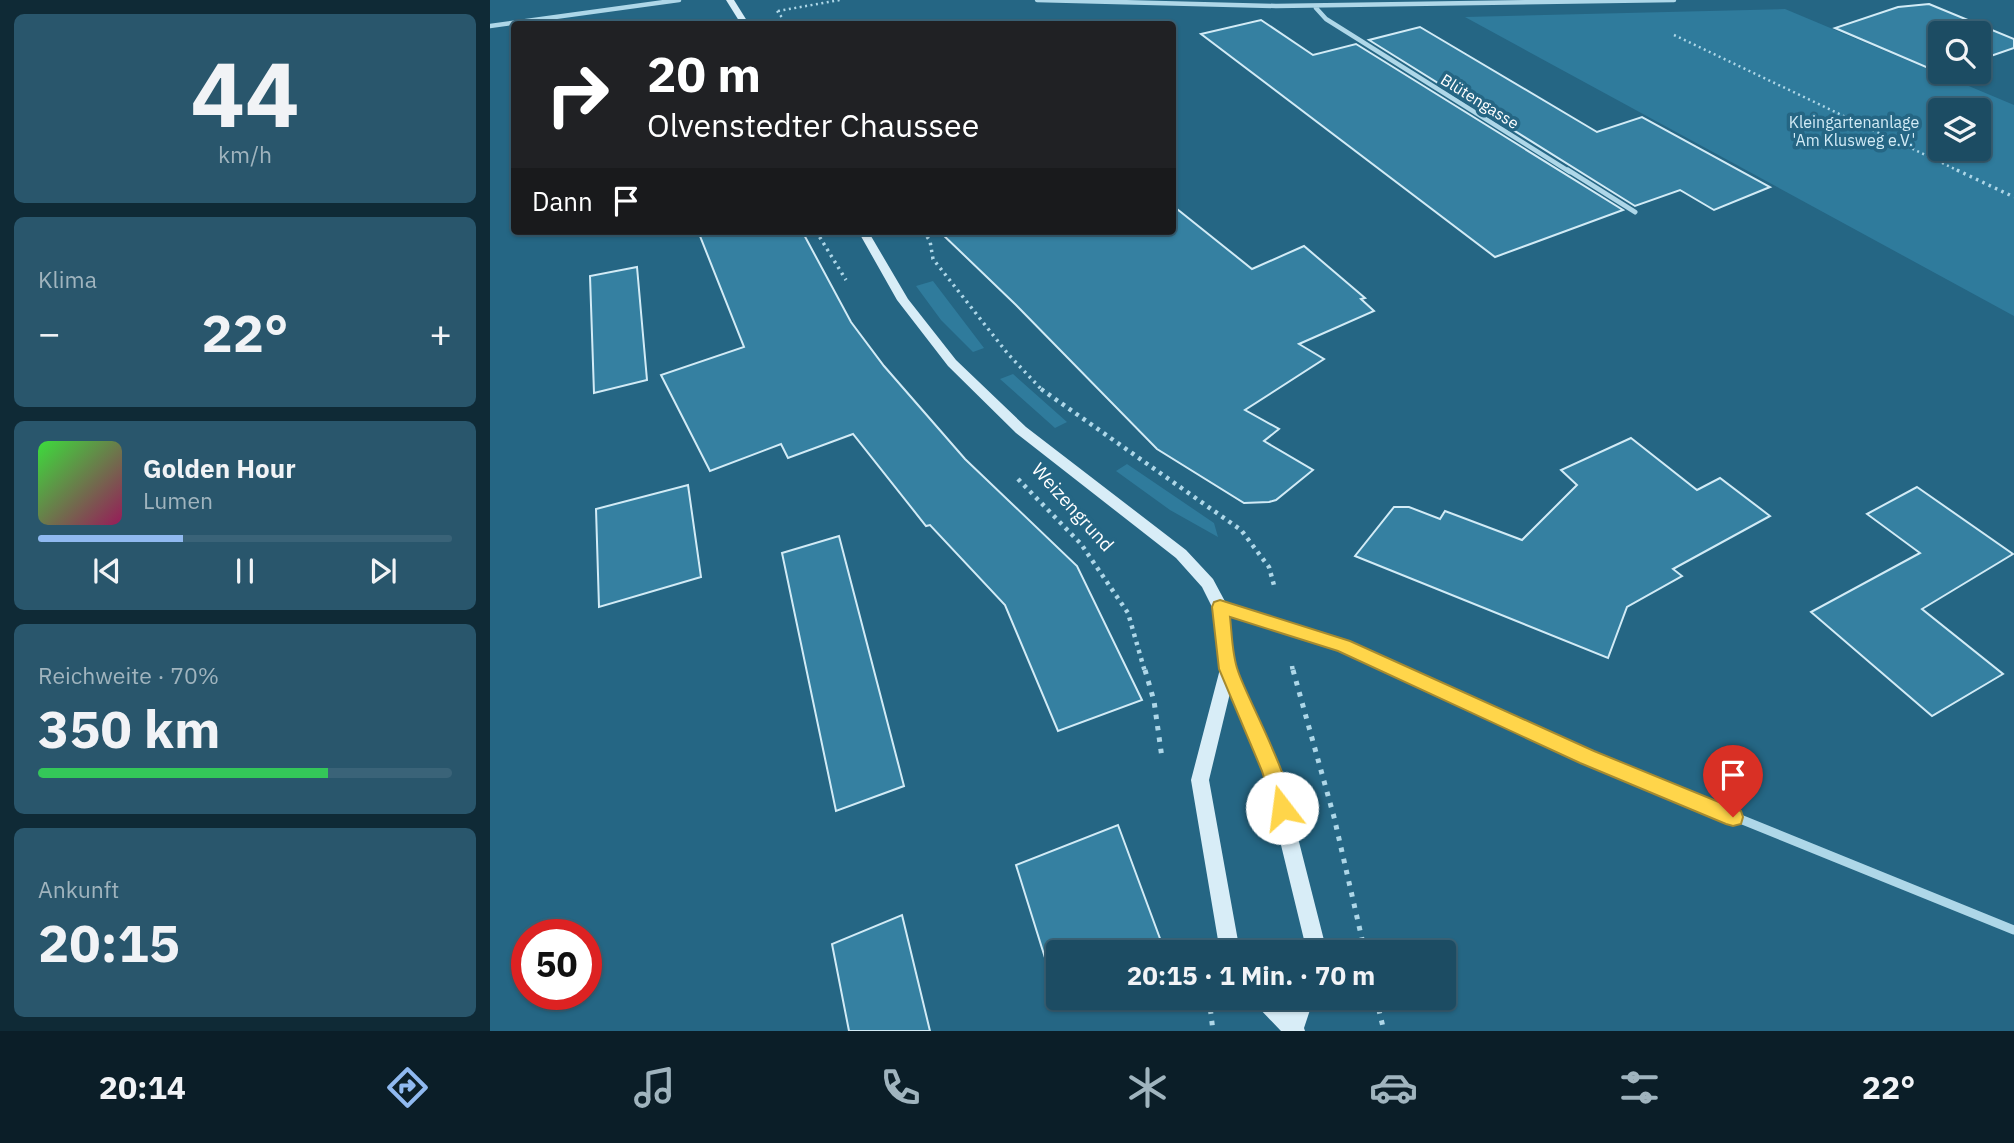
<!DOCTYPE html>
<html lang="de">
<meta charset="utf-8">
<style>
body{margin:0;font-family:"IBM Plex Sans",sans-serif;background:#29566c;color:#f1f3f6;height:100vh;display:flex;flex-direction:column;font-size:26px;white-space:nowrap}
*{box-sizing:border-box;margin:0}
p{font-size:23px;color:#a0b4be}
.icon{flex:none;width:38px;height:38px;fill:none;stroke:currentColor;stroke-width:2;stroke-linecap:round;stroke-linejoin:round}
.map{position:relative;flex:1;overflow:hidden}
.details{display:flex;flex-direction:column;gap:14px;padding:14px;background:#0f2a36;width:490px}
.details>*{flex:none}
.hud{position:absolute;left:21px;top:21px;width:665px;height:214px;border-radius:7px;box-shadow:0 2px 5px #0004,0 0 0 2px #3a6378;background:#202124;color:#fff;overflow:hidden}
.buttons{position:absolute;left:1438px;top:21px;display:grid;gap:14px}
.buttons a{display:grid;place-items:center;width:63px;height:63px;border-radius:7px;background:#1c4c63;box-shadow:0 2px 5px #0004,0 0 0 2px #3a6378;font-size:35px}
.speed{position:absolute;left:21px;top:919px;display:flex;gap:14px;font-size:35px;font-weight:700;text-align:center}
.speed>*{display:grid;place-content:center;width:91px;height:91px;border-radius:50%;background:#1c4c63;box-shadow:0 2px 5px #0004,0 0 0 2px #3a6378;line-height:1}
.speed .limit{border:10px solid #d22;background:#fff;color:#111}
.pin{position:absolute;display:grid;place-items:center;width:60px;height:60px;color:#fff;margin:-72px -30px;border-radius:50% 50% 50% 0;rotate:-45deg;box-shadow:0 0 7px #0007}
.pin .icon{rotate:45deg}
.me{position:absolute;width:77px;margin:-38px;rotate:345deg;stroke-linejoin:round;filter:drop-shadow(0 0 5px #0008)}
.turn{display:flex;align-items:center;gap:24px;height:147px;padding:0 21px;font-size:32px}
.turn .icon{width:91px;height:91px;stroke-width:2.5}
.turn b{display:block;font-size:49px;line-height:60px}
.then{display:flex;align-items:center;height:66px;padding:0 21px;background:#0003;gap:14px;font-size:26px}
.big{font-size:52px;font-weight:800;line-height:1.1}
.details .tile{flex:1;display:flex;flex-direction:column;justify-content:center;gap:10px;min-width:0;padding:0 24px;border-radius:10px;background:#29566c}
.details .dial{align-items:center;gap:0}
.dial b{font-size:91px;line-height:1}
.song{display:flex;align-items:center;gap:21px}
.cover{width:84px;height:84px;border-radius:10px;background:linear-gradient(135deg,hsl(120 70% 55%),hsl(330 70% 35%))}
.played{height:7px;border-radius:4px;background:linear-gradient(90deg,#90b9f0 35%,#3a6378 35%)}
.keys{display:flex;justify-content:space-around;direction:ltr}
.heat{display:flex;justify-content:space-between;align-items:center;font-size:38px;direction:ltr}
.charge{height:10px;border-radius:5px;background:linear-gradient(90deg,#34c759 70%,#3a6378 0)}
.trip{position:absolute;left:556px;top:940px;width:410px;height:70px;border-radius:7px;background:#1c4c63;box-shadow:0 2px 5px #0004,0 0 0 2px #3a6378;font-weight:800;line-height:70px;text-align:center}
.tabs{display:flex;height:112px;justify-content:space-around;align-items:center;background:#0b1e28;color:#a0b4be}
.tabs .icon{width:49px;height:49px}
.tabs .selected{color:#90b9f0}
.tabs b{font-size:32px;color:#f1f3f6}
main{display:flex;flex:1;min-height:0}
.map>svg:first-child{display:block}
</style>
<main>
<section class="details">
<div class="tile dial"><b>44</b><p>km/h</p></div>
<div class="tile"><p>Klima</p>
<div class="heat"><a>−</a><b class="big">22°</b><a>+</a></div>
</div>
<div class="tile">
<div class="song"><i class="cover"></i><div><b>Golden Hour</b><p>Lumen</p></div></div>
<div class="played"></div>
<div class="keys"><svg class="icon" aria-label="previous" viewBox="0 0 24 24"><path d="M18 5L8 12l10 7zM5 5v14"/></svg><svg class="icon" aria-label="pause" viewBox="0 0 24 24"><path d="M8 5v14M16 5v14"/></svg><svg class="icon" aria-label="next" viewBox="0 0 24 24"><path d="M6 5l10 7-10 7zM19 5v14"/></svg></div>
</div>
<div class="tile"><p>Reichweite · 70%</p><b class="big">350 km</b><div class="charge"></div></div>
<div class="tile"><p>Ankunft</p><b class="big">20:15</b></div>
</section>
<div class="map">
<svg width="1524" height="1031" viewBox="0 0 1524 1031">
<rect width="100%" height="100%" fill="#256684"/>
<path fill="#2f7b9c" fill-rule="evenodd" d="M 1295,9 L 1524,105 L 1524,316 L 975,17 ZM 1451,110 L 1489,110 L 1489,149 L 1451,149 Z
M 443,281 L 494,348 L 483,352 L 451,320 L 426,286 Z
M 523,374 L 577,422 L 565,428 L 510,379 Z
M 637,464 L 724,523 L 728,537 L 680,510 L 626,471 Z"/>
<path fill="#3580a1" stroke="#d2ebf6" stroke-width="2" d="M 1439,4 L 1524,39 L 1524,48 L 1489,60 L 1489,33 L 1451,33 L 1451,72 L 1454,72 L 1450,73 L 1345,28 L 1408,7 Z
M 771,20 L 823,55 L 866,44 L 1133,210 L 1005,257 L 711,34 Z
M 930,27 L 1107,132 L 1152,117 L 1280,187 L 1224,210 L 1190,190 L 1145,206 L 879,40 Z
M 682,205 L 762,269 L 814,246 L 875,298 L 871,299 L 884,311 L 809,344 L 834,359 L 755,410 L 789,429 L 774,441 L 823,470 L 786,500 L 779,502 L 754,503 L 667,449 L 526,305 L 449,231 L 682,231 Z
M 208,231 L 312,231 L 361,322 L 394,366 L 475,459 L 587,566 L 652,700 L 568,731 L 515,605 L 440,525 L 436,526 L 363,434 L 298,458 L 291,444 L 220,471 L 171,375 L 254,347 Z
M 147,267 L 157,380 L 104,393 L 100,276 Z
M 1141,438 L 1207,490 L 1230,478 L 1280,516 L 1183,569 L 1192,576 L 1137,607 L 1118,658 L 865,556 L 904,507 L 919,507 L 950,519 L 955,511 L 1032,540 L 1087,485 L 1071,470 Z
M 198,485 L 211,577 L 109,607 L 106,509 Z
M 1427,487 L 1523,554 L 1432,609 L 1513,674 L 1442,716 L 1321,612 L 1430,553 L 1377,514 Z
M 349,536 L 414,786 L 346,811 L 292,553 Z
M 628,825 L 675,952 L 569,952 L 569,998 L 598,998 L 571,1009 L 526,865 Z
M 412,915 L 440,1031 L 359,1031 L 342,944 Z"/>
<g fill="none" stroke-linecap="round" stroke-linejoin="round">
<path stroke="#aed7e8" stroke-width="2.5" stroke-dasharray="2 3.5" stroke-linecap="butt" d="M 287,11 L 297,24
M 288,11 L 350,0
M 1184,35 L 1471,172"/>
<path stroke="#aed7e8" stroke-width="3.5" stroke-dasharray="2.5 4.5" stroke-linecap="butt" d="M 1467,170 L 1524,197
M 326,231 L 356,280
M 433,231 L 440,241 L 443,259 L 518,354 L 553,391"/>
<path stroke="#aed7e8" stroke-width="4.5" stroke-dasharray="3.5 5" stroke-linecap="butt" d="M 551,389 L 751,530 L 779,567 L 785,589
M 528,479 L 591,544 L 638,613 L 655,672
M 802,666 L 803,672"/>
<path stroke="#aed7e8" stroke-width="5" stroke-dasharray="4.5 7" stroke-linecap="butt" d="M 655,670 L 664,701 L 672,758
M 803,670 L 844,817 L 875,952
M 719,998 L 723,1031
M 886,998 L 894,1031"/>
<path stroke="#aed7e8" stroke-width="4.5" d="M 547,0 L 786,6 L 1184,0
M 826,8 L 836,19 L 1080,172
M 0,26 L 189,0"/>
<path stroke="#aed7e8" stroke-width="5" d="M 1078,170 L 1145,212"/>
<path stroke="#aed7e8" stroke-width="7" d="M 731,607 L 854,646 L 910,672"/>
<path stroke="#aed7e8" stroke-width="9" d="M 906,670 L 1097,757 L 1524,930"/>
<path fill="#d8edf7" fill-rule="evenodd" d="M 236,0 L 244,0 L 259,24 L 251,24 Z
M 368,231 L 378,231 L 418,299 L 466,360 L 536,427 L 696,550 L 723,579 L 738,607 L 746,669 L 791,771 L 837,952 L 817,952 L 773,771 L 740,693 L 719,780 L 750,952 L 730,952 L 701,780 L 730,669 L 722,607 L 712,587 L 686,558 L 526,433 L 458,366 L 407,300 Z
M 763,998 L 787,998 L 800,1011 L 804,998 L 824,998 L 814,1028 L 815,1031 L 791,1031 L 766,1005 Z"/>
</g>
<path fill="#ffd54a" stroke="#a68a30" stroke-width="2" d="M 730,600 L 860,641 L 1104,751 L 1251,811 L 1253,817 L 1251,824 L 1243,826 L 1236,824 L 1090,763 L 848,651 L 740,617 C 742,634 742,655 748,671 C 757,699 809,791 799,814 L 792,817 L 785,814 L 772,771 L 729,669 L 722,607 L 724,602 Z"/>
<g text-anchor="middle" stroke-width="7" stroke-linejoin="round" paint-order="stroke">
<g font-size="16" fill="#fff" stroke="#256684">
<text transform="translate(990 101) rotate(32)" y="6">Blütengasse</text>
</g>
<g font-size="16" fill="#d2ebf6" stroke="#256684">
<text x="1364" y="128">Kleingartenanlage<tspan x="1364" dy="18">'Am Klusweg e.V.'</tspan></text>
</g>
<g font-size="19" fill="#fff" stroke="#256684">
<text transform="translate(583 507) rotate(48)" y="7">Weizengrund</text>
</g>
</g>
</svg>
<div class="buttons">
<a><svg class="icon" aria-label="search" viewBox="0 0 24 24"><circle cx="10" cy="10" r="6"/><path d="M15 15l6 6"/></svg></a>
<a><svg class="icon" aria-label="layers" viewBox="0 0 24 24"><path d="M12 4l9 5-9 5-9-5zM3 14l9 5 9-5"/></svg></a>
</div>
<div class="speed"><div class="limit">50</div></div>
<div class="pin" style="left:1243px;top:817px;background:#d93025"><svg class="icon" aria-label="arrive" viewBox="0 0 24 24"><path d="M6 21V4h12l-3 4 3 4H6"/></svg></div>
<svg class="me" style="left:792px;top:808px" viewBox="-20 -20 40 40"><circle r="19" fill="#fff"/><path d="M0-13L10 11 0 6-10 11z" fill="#ffd54a"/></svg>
<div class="trip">20:15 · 1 Min. · 70 m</div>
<div class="hud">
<div class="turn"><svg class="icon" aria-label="right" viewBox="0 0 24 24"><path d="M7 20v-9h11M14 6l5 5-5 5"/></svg><div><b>20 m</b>Olvenstedter Chaussee</div></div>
<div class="then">Dann<svg class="icon" aria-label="arrive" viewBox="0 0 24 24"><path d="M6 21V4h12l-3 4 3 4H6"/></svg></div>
</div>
</div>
</main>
<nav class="tabs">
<b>20:14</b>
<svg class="icon selected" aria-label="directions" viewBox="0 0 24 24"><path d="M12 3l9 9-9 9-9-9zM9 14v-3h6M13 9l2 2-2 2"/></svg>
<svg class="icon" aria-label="music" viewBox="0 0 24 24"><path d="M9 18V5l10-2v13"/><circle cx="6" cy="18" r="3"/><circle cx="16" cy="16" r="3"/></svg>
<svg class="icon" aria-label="phone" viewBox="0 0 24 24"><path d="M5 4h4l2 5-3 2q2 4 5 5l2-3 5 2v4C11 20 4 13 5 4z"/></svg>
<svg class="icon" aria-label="climate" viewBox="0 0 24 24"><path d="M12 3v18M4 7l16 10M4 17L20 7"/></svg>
<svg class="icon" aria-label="car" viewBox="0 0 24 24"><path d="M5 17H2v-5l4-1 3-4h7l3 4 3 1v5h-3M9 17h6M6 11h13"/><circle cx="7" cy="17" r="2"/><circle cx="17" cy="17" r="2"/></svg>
<svg class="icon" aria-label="filters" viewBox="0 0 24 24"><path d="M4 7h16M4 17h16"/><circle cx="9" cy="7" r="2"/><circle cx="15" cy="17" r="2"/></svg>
<b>22°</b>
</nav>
